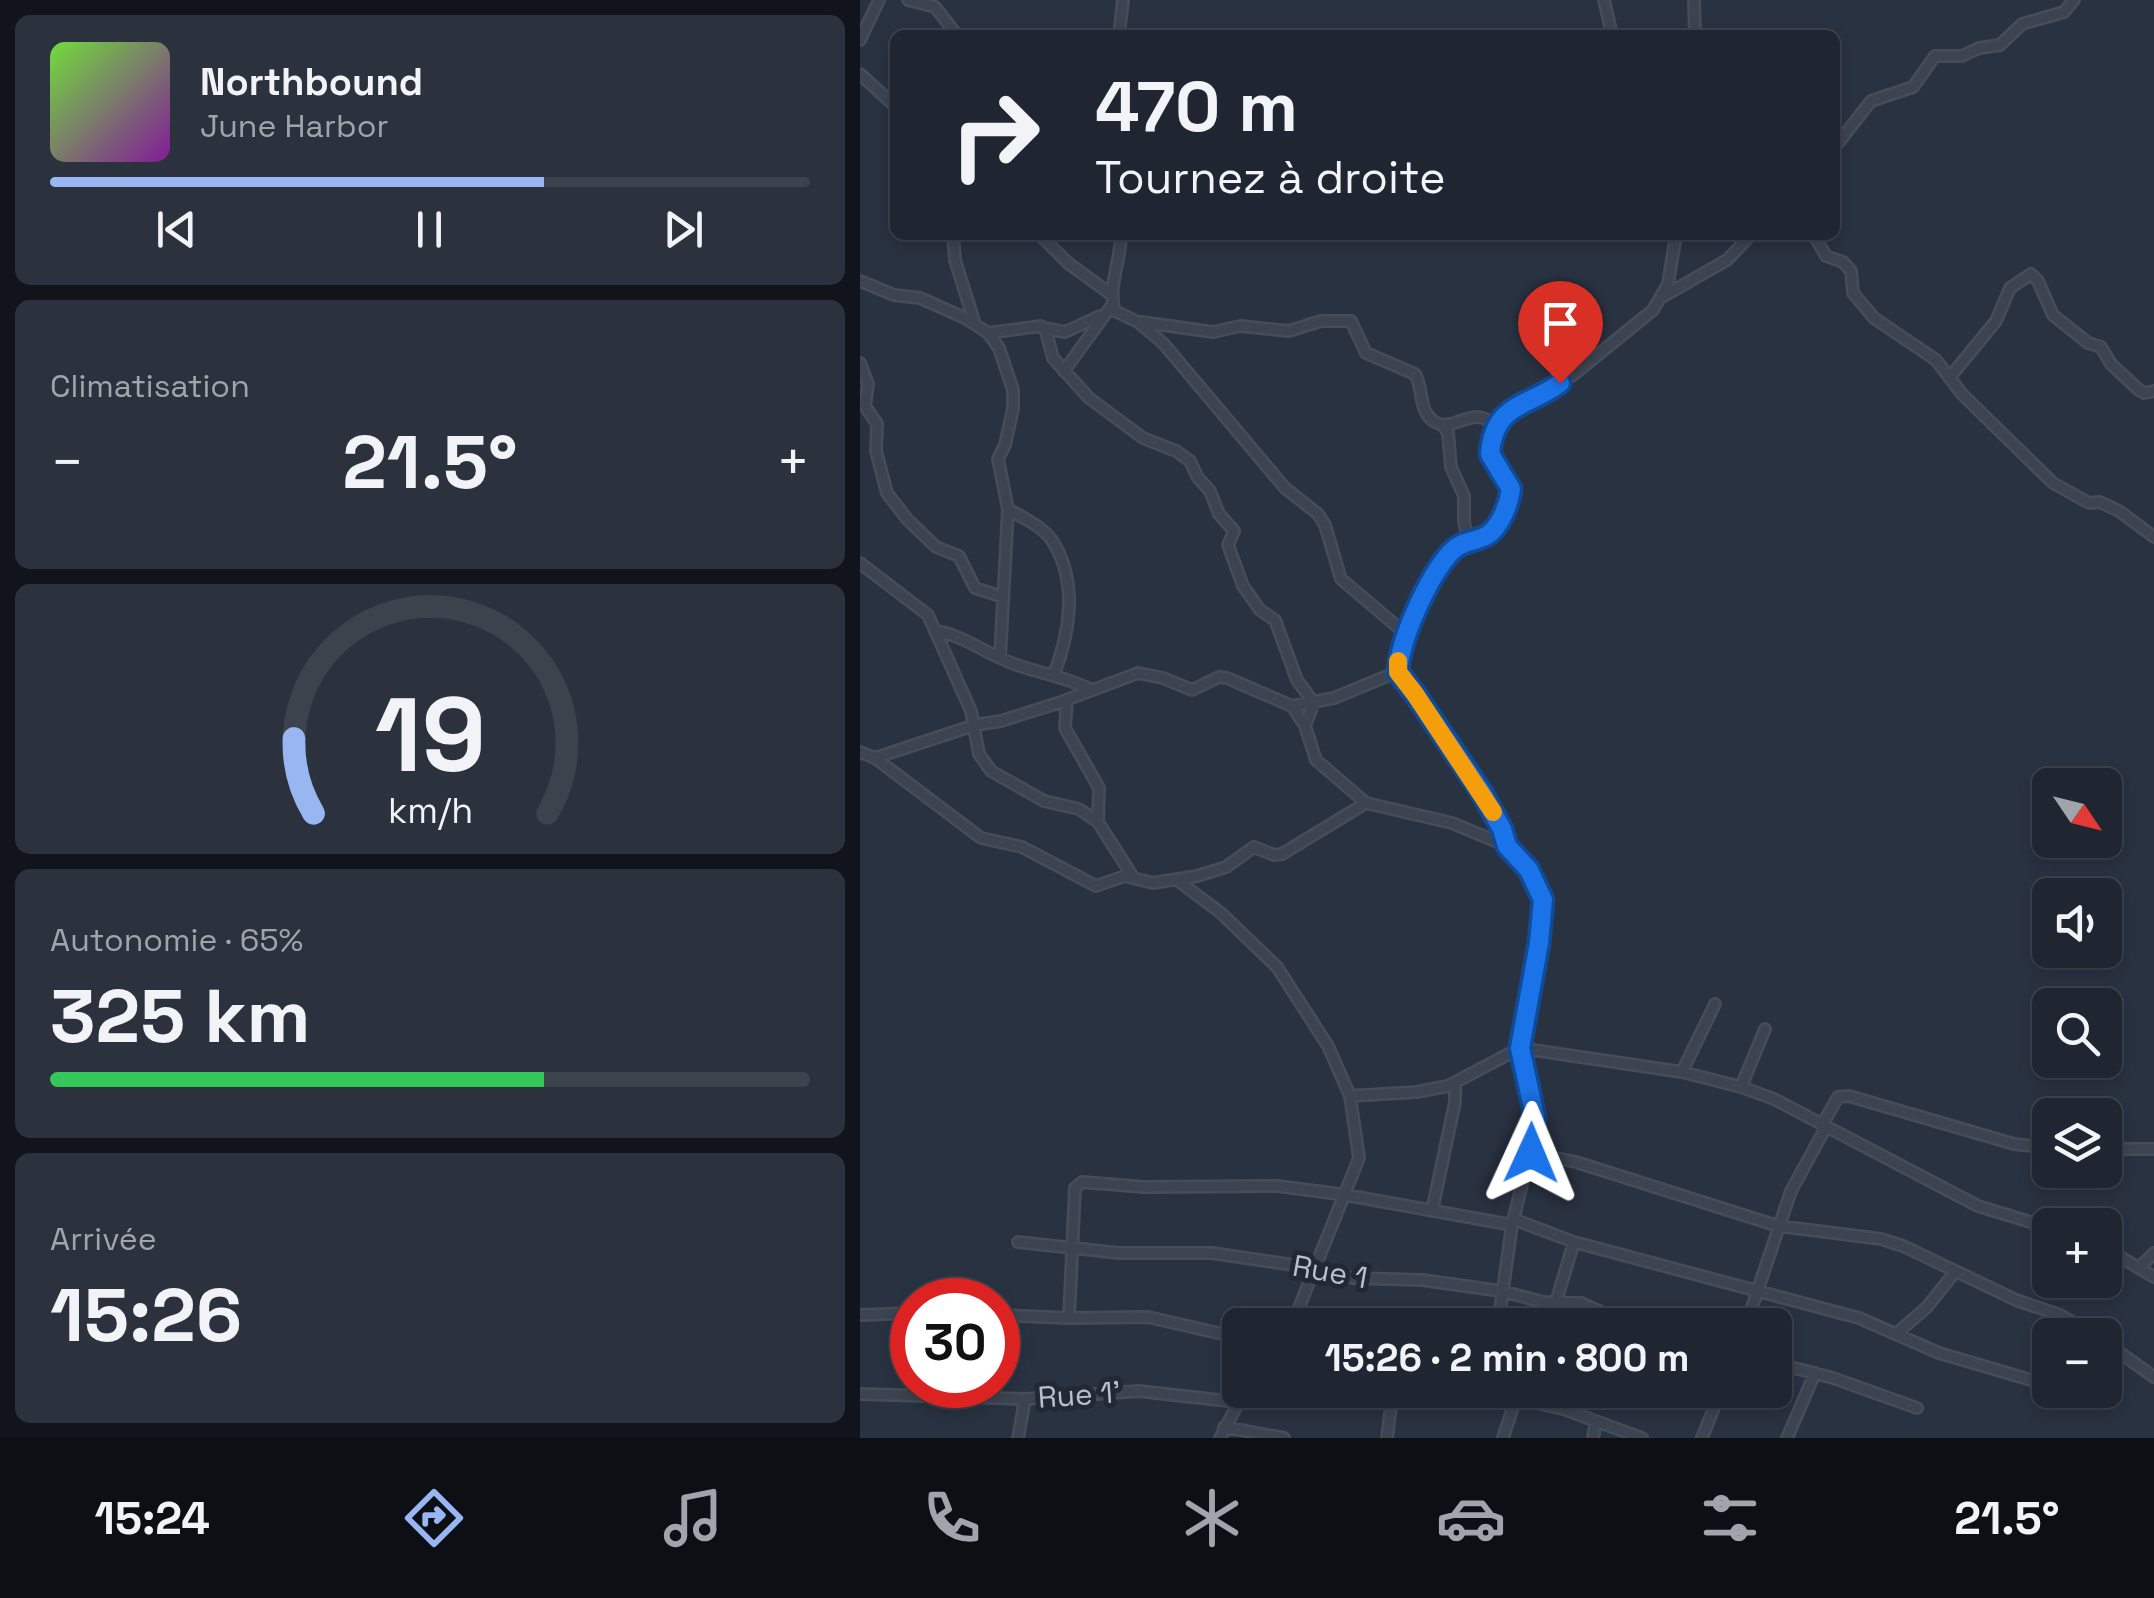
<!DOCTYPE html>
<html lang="fr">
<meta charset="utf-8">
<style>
body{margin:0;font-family:"Space Grotesk",sans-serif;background:#2c323d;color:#f1f3f6;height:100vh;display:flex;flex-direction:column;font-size:38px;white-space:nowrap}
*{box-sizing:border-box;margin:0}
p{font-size:32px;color:#a1a5ab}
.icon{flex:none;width:55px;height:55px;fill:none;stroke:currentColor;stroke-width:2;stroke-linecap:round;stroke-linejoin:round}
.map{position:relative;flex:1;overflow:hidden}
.panel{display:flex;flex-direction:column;gap:15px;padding:15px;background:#11151b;width:860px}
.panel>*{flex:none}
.top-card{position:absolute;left:30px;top:30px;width:950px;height:210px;border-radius:15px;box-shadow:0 5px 15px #0003,0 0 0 2px #3c434d;background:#1f2631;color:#f1f3f6;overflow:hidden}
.needle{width:65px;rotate:125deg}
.controls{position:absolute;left:1172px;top:768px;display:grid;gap:20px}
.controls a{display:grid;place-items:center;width:90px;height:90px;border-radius:15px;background:#1f2631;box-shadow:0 5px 15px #0003,0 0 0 2px #3c434d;font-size:50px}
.speed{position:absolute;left:30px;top:1278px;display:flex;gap:20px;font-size:50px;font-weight:700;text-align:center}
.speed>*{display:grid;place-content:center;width:130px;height:130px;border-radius:50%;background:#1f2631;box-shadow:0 5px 15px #0003,0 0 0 2px #3c434d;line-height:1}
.speed .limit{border:15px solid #d22;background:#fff;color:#111}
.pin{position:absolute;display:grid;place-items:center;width:85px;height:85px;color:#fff;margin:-102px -42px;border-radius:50% 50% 50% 0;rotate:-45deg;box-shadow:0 0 10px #0007}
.pin .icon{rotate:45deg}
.me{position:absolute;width:110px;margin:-55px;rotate:1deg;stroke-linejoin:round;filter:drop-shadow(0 0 8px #0008)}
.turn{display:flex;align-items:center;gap:35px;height:210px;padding:0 40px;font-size:45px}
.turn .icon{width:130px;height:130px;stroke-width:2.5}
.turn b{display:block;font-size:70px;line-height:85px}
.big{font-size:75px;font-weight:800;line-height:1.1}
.panel .card{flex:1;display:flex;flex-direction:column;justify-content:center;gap:15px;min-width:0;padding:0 35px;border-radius:15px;background:#2c323d}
.panel .dial{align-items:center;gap:0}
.dial svg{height:260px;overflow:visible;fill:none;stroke:#3c434d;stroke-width:7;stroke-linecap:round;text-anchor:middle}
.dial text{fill:#f1f3f6;stroke:none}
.song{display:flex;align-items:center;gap:30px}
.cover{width:120px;height:120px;border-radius:15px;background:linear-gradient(135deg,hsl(100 70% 55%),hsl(290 70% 35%))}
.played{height:10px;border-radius:5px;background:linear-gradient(90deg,#98b7f2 65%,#3c434d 65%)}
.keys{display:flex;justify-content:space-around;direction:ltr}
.heat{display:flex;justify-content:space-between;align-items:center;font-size:55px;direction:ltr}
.charge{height:15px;border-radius:8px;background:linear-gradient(90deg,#34c759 65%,#3c434d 0)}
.trip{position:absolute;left:362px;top:1308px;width:570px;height:100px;border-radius:15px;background:#1f2631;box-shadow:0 5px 15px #0003,0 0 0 2px #3c434d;font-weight:800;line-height:100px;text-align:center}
.menu{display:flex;height:160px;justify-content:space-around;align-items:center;background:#0c0f14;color:#a1a5ab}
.menu .icon{width:70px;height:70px}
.menu .current{color:#98b7f2}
.menu b{font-size:45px;color:#f1f3f6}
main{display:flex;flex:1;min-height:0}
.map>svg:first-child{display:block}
</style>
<main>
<section class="panel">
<div class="card">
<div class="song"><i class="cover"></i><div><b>Northbound</b><p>June Harbor</p></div></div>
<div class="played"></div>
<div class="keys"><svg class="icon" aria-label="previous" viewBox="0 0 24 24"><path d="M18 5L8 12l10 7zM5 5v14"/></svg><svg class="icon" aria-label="pause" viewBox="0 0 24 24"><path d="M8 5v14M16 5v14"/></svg><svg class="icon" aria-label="next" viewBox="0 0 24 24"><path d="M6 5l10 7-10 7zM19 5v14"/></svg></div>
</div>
<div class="card"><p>Climatisation</p>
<div class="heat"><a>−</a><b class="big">21.5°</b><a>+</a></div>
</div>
<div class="card dial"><svg viewBox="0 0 100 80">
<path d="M14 69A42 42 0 1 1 86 69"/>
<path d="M14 69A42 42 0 0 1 8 46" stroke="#98b7f2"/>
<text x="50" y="56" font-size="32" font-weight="700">19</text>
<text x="50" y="72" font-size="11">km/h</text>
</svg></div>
<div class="card"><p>Autonomie · 65%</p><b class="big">325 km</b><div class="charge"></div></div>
<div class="card"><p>Arrivée</p><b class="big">15:26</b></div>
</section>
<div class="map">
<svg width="1294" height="1438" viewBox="0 0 1294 1438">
<rect width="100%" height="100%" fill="#293241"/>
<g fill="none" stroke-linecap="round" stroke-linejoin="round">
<defs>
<path id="minor" d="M 48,0 L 75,7 L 97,35
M 744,0 L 752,35
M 834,0 L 835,35
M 259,35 L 263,0
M 0,40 L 19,0
M 0,74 L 35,106
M 975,147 L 1011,101 L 1053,87 L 1075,56 L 1102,56 L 1119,48 L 1140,45 L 1162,24 L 1204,12 L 1214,0
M 93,235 L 95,260 L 115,324
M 180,235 L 208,263 L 252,295
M 261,235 C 261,259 247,290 255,311 L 278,322 L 303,343 L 425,488 L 458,514 L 465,525 L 481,579 L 546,634
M 954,235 L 966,256 L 983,262 L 991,271 L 993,293 L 1014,318 L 1076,360 L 1102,394 L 1193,483 L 1229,503 L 1240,502 L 1259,511 L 1294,537
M 0,281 L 34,295 L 60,298 L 105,318 L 128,333 L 181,326 L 186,332 L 193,358 L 229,398 L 283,438 L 316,451 L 330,461 L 338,478 L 350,491 L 359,514 L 374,531 L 368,545 L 383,586 L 400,610 L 415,620 L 437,680 L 454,703 L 445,726
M 804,296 L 867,260 L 891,235
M 281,322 L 353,332 L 380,326 L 429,331 L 461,321 L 491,321 L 506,353 L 555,374 C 563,387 559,409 571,419 C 586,433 601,417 617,417 C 625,417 633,423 639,426
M 184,328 L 205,332 L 240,316
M 128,333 L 139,348 L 153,390 L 153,409 L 145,445 L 138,459 L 148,509 L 140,658
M 0,363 L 8,384 L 5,406 L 17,424 L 16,451 L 27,493 L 47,519 L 76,547 L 99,556 L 115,588 L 143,597
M 204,371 L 252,305
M 1090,377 L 1136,321 L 1150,288 L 1171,274 L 1178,281 L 1193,315 L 1228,343 L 1241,347 L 1251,364 L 1279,390 L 1284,393 L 1294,391
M 583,425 L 588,433 L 591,467 L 604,496 L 604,521 L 608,542
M 148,509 C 163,518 184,527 193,542 C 218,582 210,633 194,674
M 0,563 L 68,615 L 111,711 L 119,754 L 131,771 L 184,801 L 219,809 L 238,822 L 273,877
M 76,631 C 102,635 124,652 149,662 C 176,673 205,676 232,690
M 207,700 L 205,728 L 239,788 L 238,822
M 432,706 L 474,698 L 537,672
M 0,752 L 15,758 L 121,838 L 162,847 L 236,886 L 265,876 L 293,883 L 337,876 L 366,867 L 394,847 L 414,855 L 422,854 L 506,803 L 592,823 L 647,846 L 669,870 L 683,900 L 660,1048 L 675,1131 L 652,1225 L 638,1325
M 15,758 L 115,725 L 141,721 L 198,703 L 278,673 L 303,678 L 332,690 L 359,677 L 367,678 L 432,706 L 445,726 L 456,760 L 506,803
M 647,846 C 637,809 612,782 591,751 C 573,725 557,697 537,672 C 540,639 568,577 591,552 C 601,541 614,542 626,536 C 640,528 649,504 651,489 L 630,454 L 631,445 L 650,409 L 713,375 L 793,310 L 808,284 L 816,235
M 317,880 L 361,913 L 417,967 L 468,1046 L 490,1096 L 499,1158 L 432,1325
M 822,1072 L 855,1004
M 881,1087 L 905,1029
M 490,1096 L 556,1092 L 588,1086 L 660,1048 L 822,1072 L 881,1087 L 914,1099 L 1118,1206 L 1190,1228
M 962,1125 L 978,1097 L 989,1096 L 1154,1144 L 1190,1148
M 1245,1149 L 1294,1149
M 671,1153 L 716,1162 L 918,1226 L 1021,1239 L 1043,1246 L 1156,1300 L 1200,1315 L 1236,1335
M 572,1211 L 595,1102 L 595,1084
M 653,1219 L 714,1242 L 999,1318 L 1079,1353 L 1171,1380
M 158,1242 L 259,1253 L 352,1253 L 440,1266 L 492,1278 L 562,1280 L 641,1291 L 683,1302 L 721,1303 L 763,1322 L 787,1325
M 1245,1248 L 1294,1277
M 1280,1267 L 1294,1253
M 0,1315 L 52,1313
M 138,1315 L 209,1318 L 288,1317 L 380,1338
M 209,1318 L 215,1188 L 222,1182 L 284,1187 L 418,1186 L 486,1195 L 652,1225
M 689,1325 L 714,1242
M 886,1325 L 931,1191 L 966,1127
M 1036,1334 L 1067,1307 L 1095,1272
M 1245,1342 L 1294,1377
M 915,1363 L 973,1378 L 1057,1408
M 621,1390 L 703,1409 L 782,1438
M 0,1394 L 165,1399 L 279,1391 L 377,1402
M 364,1427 L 424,1438
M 158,1438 L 165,1399
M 360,1438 L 385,1390
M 527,1438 L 533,1390
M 643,1438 L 656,1398
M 733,1438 L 736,1421
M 842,1438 L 861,1390
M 927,1438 L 955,1373"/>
</defs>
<use href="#minor" stroke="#464d5a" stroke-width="14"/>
<use href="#minor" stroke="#3d4451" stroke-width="9"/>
</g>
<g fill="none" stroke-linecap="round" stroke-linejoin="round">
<defs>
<path id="route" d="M 671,1153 L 675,1117 L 660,1048 L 679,943 L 683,900 L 669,870 L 647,846 L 642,829 L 622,793 L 555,694 L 538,672 C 540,639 568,577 591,552 C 601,541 614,542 626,536 C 640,528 649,504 651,489 L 630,454 C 634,402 669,407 700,383"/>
</defs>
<use href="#route" stroke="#114b97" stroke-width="25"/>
<use href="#route" stroke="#1a73e8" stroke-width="18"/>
<path stroke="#f59e0b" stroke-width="18" d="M 538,661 L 538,672 L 555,694 L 633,812"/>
</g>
<g text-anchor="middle" stroke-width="10" stroke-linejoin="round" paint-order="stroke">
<g font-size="30" fill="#bac0cb" stroke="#212936">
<text transform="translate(470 1272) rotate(10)" y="10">Rue 1</text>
<text transform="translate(219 1395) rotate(-4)" y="10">Rue 1'</text>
</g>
</g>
</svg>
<div class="controls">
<a><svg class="needle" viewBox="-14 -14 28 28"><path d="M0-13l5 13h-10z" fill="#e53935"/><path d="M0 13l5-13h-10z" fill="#a1a5ab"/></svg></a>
<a><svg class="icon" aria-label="sound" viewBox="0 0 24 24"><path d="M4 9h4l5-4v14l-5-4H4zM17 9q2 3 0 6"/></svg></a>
<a><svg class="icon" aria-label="search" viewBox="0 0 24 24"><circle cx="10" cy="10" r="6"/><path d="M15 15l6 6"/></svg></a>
<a><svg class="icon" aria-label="layers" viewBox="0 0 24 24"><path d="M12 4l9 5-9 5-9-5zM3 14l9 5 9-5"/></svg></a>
<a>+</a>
<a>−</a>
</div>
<div class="speed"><div class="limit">30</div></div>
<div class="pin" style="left:700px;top:383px;background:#d93025"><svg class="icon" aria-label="arrive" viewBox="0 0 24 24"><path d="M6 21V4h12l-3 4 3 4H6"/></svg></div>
<svg class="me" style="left:671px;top:1153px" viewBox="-20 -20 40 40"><path d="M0-17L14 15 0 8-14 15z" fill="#1a73e8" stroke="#fff" stroke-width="4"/></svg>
<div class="trip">15:26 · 2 min · 800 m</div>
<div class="top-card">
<div class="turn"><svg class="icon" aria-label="right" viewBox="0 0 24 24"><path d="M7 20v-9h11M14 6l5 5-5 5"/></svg><div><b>470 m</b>Tournez à droite</div></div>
</div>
</div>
</main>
<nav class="menu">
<b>15:24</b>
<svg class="icon current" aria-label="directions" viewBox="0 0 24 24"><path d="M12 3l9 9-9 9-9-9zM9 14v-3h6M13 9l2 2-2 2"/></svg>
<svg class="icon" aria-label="music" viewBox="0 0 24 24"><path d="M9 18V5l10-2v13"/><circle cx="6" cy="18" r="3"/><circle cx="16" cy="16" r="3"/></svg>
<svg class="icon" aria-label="phone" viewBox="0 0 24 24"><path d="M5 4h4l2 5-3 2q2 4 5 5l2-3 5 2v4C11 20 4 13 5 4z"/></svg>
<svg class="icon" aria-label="climate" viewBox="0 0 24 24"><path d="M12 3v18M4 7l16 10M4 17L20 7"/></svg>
<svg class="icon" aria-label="car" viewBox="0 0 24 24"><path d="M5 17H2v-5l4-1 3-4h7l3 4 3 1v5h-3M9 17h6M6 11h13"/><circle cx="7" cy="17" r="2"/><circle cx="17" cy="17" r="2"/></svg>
<svg class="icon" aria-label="filters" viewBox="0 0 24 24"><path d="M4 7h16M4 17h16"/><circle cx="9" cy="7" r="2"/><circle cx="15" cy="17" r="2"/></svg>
<b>21.5°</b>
</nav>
